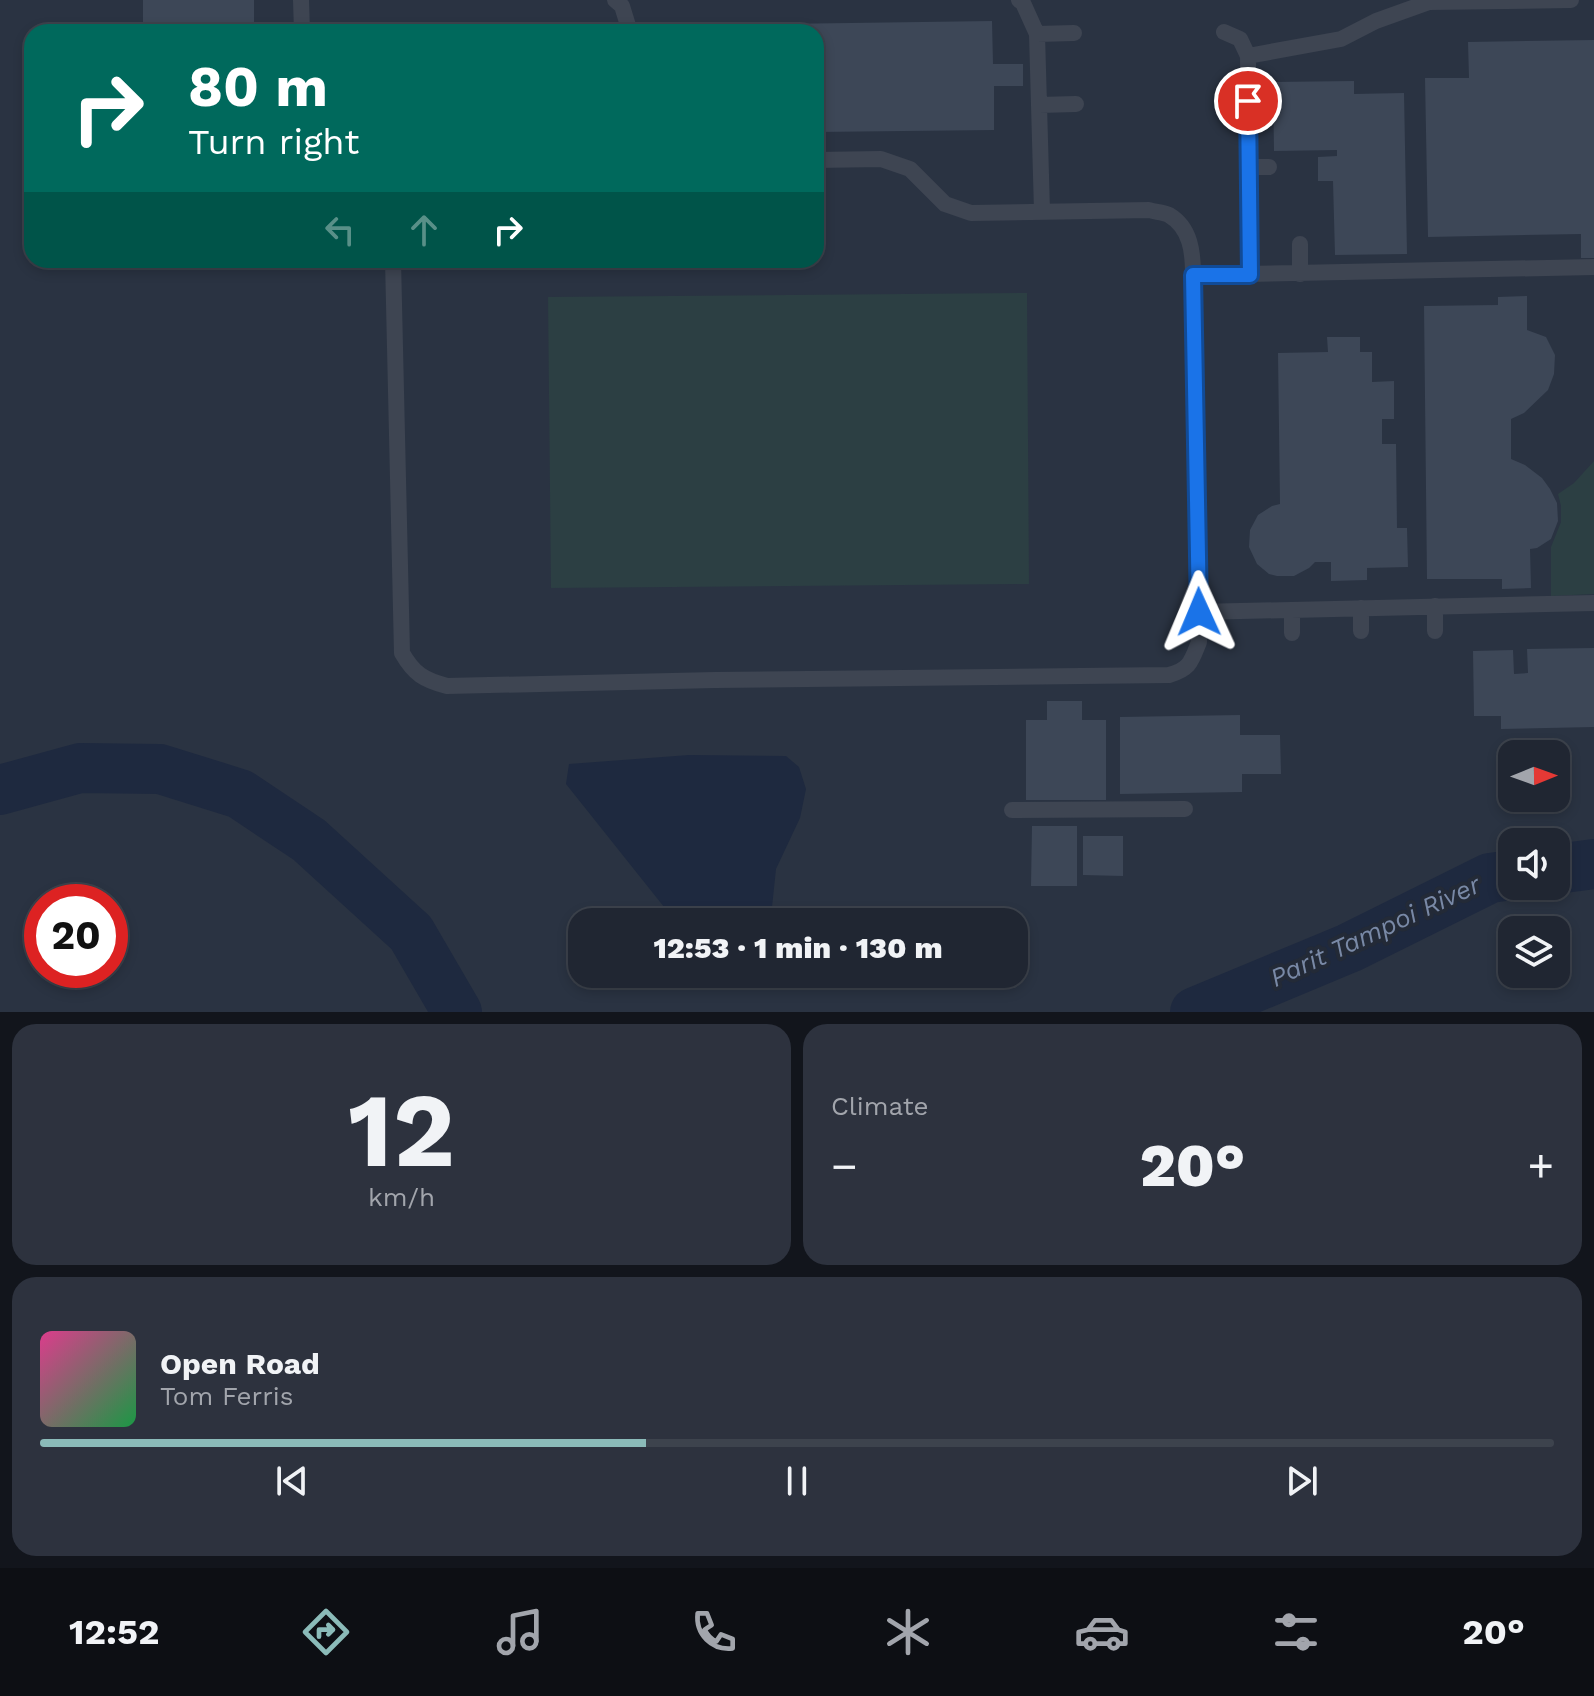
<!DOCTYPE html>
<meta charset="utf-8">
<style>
body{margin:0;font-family:"Work Sans",sans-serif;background:#2d323e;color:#f1f3f6;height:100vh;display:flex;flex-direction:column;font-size:30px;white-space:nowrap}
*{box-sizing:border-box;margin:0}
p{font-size:26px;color:#a2a5ac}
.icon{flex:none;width:44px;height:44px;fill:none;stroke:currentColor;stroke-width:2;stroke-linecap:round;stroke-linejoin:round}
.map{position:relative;height:1012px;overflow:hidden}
.details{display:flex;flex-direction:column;gap:12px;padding:12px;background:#12151c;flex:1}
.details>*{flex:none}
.hud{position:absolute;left:24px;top:24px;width:800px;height:244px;border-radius:24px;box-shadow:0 4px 12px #0003,0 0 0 2px #3d434d;background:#00695c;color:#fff;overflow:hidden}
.needle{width:52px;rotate:89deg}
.buttons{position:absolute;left:1498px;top:740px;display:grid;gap:16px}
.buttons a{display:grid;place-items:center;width:72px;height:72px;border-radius:16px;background:#202632;box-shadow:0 4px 12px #0003,0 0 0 2px #3d434d;font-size:40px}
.speed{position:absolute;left:24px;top:884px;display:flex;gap:16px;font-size:40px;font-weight:700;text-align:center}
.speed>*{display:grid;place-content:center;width:104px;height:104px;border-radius:50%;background:#202632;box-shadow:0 4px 12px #0003,0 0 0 2px #3d434d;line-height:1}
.speed .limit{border:12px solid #d22;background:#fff;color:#111}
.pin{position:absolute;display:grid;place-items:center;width:68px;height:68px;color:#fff;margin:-34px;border:4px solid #fff;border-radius:50%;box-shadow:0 2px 8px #0007}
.me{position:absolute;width:88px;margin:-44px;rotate:359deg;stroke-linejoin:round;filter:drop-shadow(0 0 6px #0008)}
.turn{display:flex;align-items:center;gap:28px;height:168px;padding:0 32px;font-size:36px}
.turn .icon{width:104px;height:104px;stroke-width:2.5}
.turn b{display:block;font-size:56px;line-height:68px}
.lanes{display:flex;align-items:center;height:76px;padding:0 32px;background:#0003;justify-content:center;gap:40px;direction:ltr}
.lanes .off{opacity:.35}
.big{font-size:60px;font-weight:800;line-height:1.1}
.details .card{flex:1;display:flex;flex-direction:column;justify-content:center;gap:12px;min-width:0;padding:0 28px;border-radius:24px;background:#2d323e}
.details .dial{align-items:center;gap:0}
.dial b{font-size:104px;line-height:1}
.song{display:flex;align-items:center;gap:24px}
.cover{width:96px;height:96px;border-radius:12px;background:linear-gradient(135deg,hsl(330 70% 55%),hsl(140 70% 35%))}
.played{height:8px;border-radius:4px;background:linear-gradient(90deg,#8bbbb9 40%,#3d434d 40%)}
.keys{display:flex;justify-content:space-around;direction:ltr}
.heat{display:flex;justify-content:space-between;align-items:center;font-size:44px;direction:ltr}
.details .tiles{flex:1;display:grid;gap:12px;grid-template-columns:1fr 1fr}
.card:last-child{grid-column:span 2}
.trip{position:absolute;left:568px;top:908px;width:460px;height:80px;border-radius:24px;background:#202632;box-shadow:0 4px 12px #0003,0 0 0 2px #3d434d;font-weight:800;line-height:80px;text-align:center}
.tabs{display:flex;height:128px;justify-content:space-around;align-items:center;background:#0d0f14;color:#a2a5ac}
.tabs .icon{width:56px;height:56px}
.tabs .selected{color:#8bbbb9}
.tabs b{font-size:36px;color:#f1f3f6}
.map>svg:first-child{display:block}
</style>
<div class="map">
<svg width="1594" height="1012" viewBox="0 0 1594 1012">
<rect width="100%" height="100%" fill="#2a3342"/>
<path fill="#2c3f43" d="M 1027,293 L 1029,584 L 551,588 L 548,297 Z
M 1594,461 L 1594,594 L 1551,596 L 1551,547 L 1561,522 L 1561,506 L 1558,494 L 1574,483 Z"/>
<path fill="#1e293f" d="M 689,755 L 786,756 L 799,767 L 806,789 L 800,818 L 776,869 L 772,907 L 769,922 L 676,922 L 566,784 L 569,764 Z"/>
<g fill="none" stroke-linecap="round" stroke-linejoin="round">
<path stroke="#1e293f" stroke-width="50" d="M 0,790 L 80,768 L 160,769 L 240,794 L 309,840 L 411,933 L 457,1012
M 1556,869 L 1594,864
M 1195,1012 L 1349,948 L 1490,878 L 1512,875"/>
</g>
<path fill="#3d4757" d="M 143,0 L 254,0 L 254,32 L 143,32 Z
M 992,21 L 993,64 L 1023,64 L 1023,86 L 994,86 L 994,130 L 816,132 L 816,32 L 702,32 L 702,25 Z
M 1594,40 L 1594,258 L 1581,258 L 1581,234 L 1428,237 L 1425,78 L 1469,78 L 1468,42 Z
M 1354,81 L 1354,94 L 1404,93 L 1407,254 L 1335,255 L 1333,181 L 1318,181 L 1318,157 L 1337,156 L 1337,150 L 1274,151 L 1273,82 Z
M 1527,296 L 1527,330 L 1546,337 L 1555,355 L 1554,374 L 1548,390 L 1524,413 L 1511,419 L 1511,459 L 1525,465 L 1542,478 L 1550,489 L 1557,503 L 1558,521 L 1551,539 L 1537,548 L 1530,549 L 1531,588 L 1502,589 L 1502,579 L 1427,579 L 1424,306 L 1498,305 L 1498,297 Z
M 1327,337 L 1360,337 L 1360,352 L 1372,352 L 1372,382 L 1394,381 L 1394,419 L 1382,419 L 1382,444 L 1396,444 L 1397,528 L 1407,528 L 1408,567 L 1367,568 L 1367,580 L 1331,581 L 1331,562 L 1315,562 L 1309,568 L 1294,576 L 1277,576 L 1269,574 L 1257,564 L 1249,547 L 1250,530 L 1258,515 L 1272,506 L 1280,504 L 1278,353 L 1328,352 Z
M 1594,648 L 1594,727 L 1501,729 L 1501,716 L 1474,716 L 1473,651 L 1513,650 L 1514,674 L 1528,673 L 1527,649 Z
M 1047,701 L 1082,701 L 1082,720 L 1106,720 L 1106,800 L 1026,800 L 1026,720 L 1047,720 Z
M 1240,715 L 1240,735 L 1280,735 L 1281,774 L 1242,774 L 1242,792 L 1120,794 L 1120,717 Z
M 1032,826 L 1077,826 L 1077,886 L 1031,886 Z
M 1083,836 L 1123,836 L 1123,876 L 1083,875 Z"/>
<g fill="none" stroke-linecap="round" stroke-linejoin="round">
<path stroke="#3e4552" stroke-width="16" d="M 301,0 L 302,32
M 615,0 L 622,6 L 630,32
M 1019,0 L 1023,3 L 1037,34 L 1042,211
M 1224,32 L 1240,39 L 1248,56 L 1250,275
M 1037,34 L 1074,33
M 1248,56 L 1341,39 L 1376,21 L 1429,2 L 1571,0
M 1226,102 L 1248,101
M 1039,105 L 1076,104
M 816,160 L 881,159 L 910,169 L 945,204 L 971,213 L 1149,210 C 1155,212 1163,212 1169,215 C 1191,228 1193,253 1193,275 L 1594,267
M 1249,167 L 1269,167
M 1300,244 L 1300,274
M 393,260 L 402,653 C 414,674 424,680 447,686 L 715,680 L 1169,675 C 1190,669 1191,662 1199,642 L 1193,275
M 1361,608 L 1361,631
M 1199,612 L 1594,603
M 1435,631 L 1435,606
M 1292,633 L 1292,610
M 1012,810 L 1185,809"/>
</g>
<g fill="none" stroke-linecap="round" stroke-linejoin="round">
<defs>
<path id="route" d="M 1199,612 L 1193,275 L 1250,275 L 1248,101"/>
</defs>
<use href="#route" stroke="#114b97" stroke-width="20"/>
<use href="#route" stroke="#1a73e8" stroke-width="14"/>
</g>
<g text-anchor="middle" stroke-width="8" stroke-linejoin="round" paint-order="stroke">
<g font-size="26" font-style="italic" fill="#7989a6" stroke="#232a37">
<text transform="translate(1375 931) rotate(-25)" y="9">Parit Tampoi River</text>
</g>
</g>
</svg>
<div class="buttons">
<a><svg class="needle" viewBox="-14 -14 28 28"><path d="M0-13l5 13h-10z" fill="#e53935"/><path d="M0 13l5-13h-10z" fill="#a2a5ac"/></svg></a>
<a><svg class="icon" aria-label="sound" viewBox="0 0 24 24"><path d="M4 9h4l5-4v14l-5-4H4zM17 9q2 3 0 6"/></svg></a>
<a><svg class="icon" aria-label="layers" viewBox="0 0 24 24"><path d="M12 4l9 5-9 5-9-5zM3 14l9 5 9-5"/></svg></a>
</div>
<div class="speed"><div class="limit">20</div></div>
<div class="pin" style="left:1248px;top:101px;background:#d93025"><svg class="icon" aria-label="arrive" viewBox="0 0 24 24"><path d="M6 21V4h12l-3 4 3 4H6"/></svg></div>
<svg class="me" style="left:1199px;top:612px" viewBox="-20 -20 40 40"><path d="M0-17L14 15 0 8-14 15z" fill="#1a73e8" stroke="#fff" stroke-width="4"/></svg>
<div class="trip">12:53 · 1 min · 130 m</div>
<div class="hud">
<div class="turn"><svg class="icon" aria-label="right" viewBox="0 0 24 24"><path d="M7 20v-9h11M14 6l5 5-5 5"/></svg><div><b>80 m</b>Turn right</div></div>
<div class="lanes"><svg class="icon off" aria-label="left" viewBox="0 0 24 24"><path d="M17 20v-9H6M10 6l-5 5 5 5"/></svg><svg class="icon off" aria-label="ahead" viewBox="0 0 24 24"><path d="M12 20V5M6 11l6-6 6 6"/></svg><svg class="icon" aria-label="right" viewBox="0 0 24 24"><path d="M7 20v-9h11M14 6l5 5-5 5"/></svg></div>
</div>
</div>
<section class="details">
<div class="tiles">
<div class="card dial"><b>12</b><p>km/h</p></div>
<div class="card"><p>Climate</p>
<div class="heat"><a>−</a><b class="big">20°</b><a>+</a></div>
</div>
<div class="card">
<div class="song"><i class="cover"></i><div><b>Open Road</b><p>Tom Ferris</p></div></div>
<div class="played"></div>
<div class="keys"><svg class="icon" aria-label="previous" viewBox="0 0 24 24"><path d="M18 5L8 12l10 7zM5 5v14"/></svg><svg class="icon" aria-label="pause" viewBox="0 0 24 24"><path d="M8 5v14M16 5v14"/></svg><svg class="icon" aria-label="next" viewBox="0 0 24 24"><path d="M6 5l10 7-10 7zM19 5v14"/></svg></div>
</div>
</div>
</section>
<nav class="tabs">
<b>12:52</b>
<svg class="icon selected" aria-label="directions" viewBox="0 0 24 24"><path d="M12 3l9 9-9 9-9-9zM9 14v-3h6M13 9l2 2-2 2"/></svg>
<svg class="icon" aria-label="music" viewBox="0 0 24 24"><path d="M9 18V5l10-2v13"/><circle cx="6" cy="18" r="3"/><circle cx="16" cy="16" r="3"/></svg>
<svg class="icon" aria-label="phone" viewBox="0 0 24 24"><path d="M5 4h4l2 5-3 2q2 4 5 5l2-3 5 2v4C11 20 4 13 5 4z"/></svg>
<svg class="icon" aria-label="climate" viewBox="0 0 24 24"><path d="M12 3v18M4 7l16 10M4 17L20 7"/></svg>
<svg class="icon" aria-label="car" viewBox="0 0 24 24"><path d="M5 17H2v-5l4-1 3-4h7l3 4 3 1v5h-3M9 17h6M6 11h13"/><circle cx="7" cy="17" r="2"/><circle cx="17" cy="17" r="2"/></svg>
<svg class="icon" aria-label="filters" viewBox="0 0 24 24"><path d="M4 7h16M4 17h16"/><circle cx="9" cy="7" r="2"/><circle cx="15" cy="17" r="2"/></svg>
<b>20°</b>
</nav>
